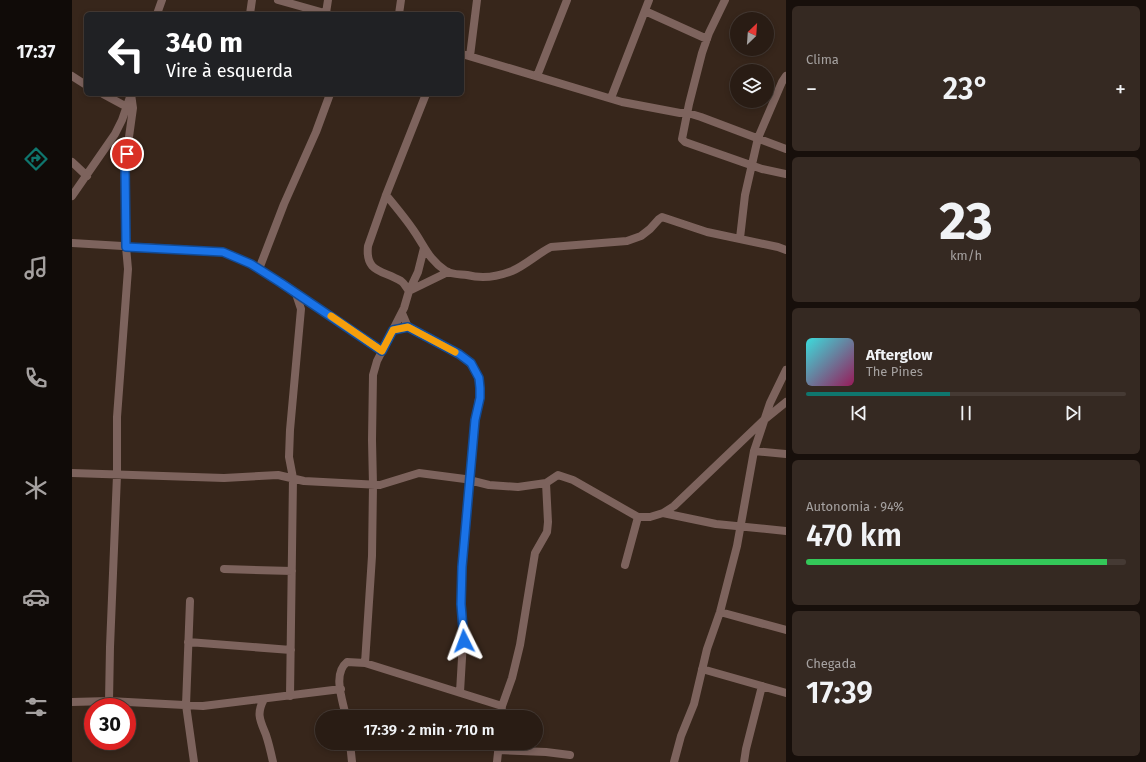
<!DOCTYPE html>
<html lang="pt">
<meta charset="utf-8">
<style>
body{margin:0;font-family:"Fira Sans",sans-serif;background:#352922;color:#f1f3f6;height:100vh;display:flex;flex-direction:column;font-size:15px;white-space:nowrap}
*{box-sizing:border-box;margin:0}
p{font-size:13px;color:#a5a1a0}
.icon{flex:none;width:22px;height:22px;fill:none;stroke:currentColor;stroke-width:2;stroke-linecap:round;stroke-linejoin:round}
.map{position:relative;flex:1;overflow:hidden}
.side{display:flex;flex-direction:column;gap:6px;padding:6px;background:#170f0b;width:360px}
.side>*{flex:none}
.hud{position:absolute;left:12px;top:12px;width:380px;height:84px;border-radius:6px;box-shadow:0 2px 6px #0003,0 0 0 1px #453a34;background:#202124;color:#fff;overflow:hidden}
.needle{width:26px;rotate:25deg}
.tools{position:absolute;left:658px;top:12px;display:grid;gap:8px}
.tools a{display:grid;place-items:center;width:44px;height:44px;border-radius:50%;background:#291c14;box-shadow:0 2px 6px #0003,0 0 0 1px #453a34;font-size:20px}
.speed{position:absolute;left:12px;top:698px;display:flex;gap:8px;font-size:20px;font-weight:700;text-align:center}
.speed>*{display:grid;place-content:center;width:52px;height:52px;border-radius:50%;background:#291c14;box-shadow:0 2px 6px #0003,0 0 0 1px #453a34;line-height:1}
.speed .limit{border:6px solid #d22;background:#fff;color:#111}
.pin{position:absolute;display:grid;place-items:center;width:34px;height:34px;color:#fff;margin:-17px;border:2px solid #fff;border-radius:50%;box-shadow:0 1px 4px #0007}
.me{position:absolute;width:44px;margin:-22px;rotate:357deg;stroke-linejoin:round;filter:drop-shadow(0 0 3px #0008)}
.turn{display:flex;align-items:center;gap:14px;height:84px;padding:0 16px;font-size:18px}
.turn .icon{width:52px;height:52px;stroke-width:2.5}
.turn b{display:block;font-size:28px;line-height:34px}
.big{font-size:30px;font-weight:600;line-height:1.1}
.side .widget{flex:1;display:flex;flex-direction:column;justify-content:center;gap:6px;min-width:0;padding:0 14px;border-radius:6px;background:#352922}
.side .dial{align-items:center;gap:0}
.dial b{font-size:52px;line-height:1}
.song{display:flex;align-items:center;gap:12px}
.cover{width:48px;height:48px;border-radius:6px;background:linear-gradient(135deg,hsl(180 70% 55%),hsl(330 70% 35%))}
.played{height:4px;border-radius:2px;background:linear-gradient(90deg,#0f766e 45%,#453a34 45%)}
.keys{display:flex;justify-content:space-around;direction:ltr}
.heat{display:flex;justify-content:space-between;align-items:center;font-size:22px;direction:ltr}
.charge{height:6px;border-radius:3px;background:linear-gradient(90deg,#34c759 94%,#453a34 0)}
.trip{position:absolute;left:243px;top:710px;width:228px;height:40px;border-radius:20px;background:#291c14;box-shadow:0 2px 6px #0003,0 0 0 1px #453a34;font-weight:600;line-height:40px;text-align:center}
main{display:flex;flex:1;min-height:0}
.menu{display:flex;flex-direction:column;width:72px;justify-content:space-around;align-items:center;background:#100b08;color:#a5a1a0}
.menu .icon{width:28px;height:28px}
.menu .current{color:#0f766e}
.menu b{font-size:18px;color:#f1f3f6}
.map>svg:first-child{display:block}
</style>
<main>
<nav class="menu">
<b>17:37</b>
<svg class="icon current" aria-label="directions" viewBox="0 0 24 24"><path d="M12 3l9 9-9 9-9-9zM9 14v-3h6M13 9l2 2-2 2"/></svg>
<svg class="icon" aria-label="music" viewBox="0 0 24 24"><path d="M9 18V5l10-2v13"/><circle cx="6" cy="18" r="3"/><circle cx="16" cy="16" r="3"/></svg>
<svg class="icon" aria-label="phone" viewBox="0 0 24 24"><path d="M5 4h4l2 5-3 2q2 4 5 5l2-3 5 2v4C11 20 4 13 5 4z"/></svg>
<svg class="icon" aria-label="climate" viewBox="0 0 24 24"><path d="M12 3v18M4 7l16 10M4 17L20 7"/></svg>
<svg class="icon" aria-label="car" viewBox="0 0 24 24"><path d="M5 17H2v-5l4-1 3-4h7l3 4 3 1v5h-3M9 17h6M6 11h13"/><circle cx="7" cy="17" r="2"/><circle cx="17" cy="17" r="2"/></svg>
<svg class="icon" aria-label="filters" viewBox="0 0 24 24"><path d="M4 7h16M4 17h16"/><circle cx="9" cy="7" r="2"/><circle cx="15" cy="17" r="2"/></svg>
</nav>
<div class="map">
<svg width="714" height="762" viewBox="0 0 714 762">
<rect width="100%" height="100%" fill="#37261b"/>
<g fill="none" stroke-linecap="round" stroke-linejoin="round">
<path stroke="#7d635d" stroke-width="8" d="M 206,0 L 256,14
M 653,0 L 637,33 L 630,53 L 617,104 L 610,139 L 613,142 L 690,169 L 714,174
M 573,11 L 635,39
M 254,13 L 256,0
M 85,14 L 90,0
M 178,14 L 180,0
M 327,14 L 329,0
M 390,54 L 550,102 L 608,113 L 616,113 L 629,117 L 714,149
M 398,56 L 405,0
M 0,76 L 14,85
M 465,76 L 495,0
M 31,94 L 55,107
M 539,98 L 577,0
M 0,162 L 15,176
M 314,195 C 324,207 334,219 342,231 C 353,247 357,260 374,271 C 380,275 389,274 395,275 C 411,279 425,277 440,271 C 454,265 465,254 479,247 L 555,241 L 569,236 L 578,229 L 587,219 L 590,217 L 635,232 L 706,247 L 714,250
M 0,196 L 43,134 L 50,120 L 58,97
M 668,238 L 673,195 L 686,138 L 710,82 L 714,76
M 0,243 L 151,252 L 179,264 L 216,287 L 224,294 L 229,309 L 218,430 L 217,457 L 221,478 L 218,696
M 187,269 L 212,204 L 244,132 L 258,94
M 337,291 C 334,287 332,283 329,281 C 311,270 293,273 296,246 L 314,195 L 354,94
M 337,291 L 376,272
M 224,294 L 310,351
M 330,313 L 336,327 L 393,358 C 414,377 408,396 403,420 L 390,567 L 389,604 L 391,641 L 388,692
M 682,451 L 714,454
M 0,473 L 152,478 L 206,475 L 232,481 L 308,485 L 347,473 L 393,479 L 417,485 L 446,487 L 474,483 L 486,475 L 501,480 L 566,517 L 578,517 L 591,513 L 644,524 L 714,531
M 591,513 L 602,506 L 692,420 L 714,402
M 553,565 L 566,517
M 152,569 L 220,571
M 118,601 L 114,705 L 122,762
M 648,612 L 714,630
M 116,642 L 219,650
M 293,663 L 300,556 L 301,485 L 300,440 L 301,375 L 305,361 L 332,308 L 337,291 L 346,272 L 352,248
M 630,669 L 714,693
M 192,699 C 184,714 188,720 194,735 C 197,744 199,753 201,762
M 37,701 L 38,647 L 45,475 L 45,417 L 56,269 L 54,247 L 53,166 L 61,108 L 59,94
M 0,702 L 37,701 L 131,706 L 269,689
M 274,717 C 271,701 260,674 275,662 L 293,663 L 430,706
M 429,717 L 430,706 L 440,678 L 448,645 L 463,553 L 475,532 L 476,522 L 474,483
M 278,743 L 280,762
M 427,750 L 474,752 L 498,755
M 425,762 L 427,743
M 602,762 L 609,736 L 622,704 L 635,649 L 648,612 L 665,546 L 682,451 L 698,403 L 714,370
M 672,762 L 674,749 L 690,686"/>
</g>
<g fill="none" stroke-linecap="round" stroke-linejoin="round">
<defs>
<path id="route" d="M 55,154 L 53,166 L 54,247 L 151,252 L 179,264 L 209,283 L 310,351 L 321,330 L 336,327 L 387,354 L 399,363 L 407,378 L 408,388 L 408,398 L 403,420 L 390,567 L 389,604 L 392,641"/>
</defs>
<use href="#route" stroke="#114b97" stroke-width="10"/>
<use href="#route" stroke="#1a73e8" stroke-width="7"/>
<path stroke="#f59e0b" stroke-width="7" d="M 259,316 L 310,351 L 321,330 L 336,327 L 383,352"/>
</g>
</svg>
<div class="tools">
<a><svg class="needle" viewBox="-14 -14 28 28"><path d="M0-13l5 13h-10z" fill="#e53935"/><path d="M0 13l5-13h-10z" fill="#a5a1a0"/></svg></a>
<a><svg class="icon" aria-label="layers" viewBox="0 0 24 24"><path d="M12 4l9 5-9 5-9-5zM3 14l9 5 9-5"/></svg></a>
</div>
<div class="speed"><div class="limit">30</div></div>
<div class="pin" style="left:55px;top:154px;background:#d93025"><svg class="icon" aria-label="arrive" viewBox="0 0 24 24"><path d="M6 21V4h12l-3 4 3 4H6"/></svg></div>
<svg class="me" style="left:392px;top:641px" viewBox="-20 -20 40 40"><path d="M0-17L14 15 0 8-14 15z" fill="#1a73e8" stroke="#fff" stroke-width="4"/></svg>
<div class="trip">17:39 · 2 min · 710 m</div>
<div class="hud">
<div class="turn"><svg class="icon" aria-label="left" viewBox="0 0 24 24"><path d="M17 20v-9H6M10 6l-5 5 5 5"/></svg><div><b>340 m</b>Vire à esquerda</div></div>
</div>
</div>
<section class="side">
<div class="widget"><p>Clima</p>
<div class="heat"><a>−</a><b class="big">23°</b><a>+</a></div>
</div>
<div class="widget dial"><b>23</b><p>km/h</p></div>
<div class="widget">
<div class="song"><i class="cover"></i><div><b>Afterglow</b><p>The Pines</p></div></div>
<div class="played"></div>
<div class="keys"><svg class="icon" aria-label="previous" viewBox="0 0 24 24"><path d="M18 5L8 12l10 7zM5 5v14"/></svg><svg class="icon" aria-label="pause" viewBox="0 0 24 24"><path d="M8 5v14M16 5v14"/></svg><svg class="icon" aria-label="next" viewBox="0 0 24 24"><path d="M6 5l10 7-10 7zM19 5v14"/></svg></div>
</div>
<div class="widget"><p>Autonomia · 94%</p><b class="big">470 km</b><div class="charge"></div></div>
<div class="widget"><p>Chegada</p><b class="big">17:39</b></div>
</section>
</main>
